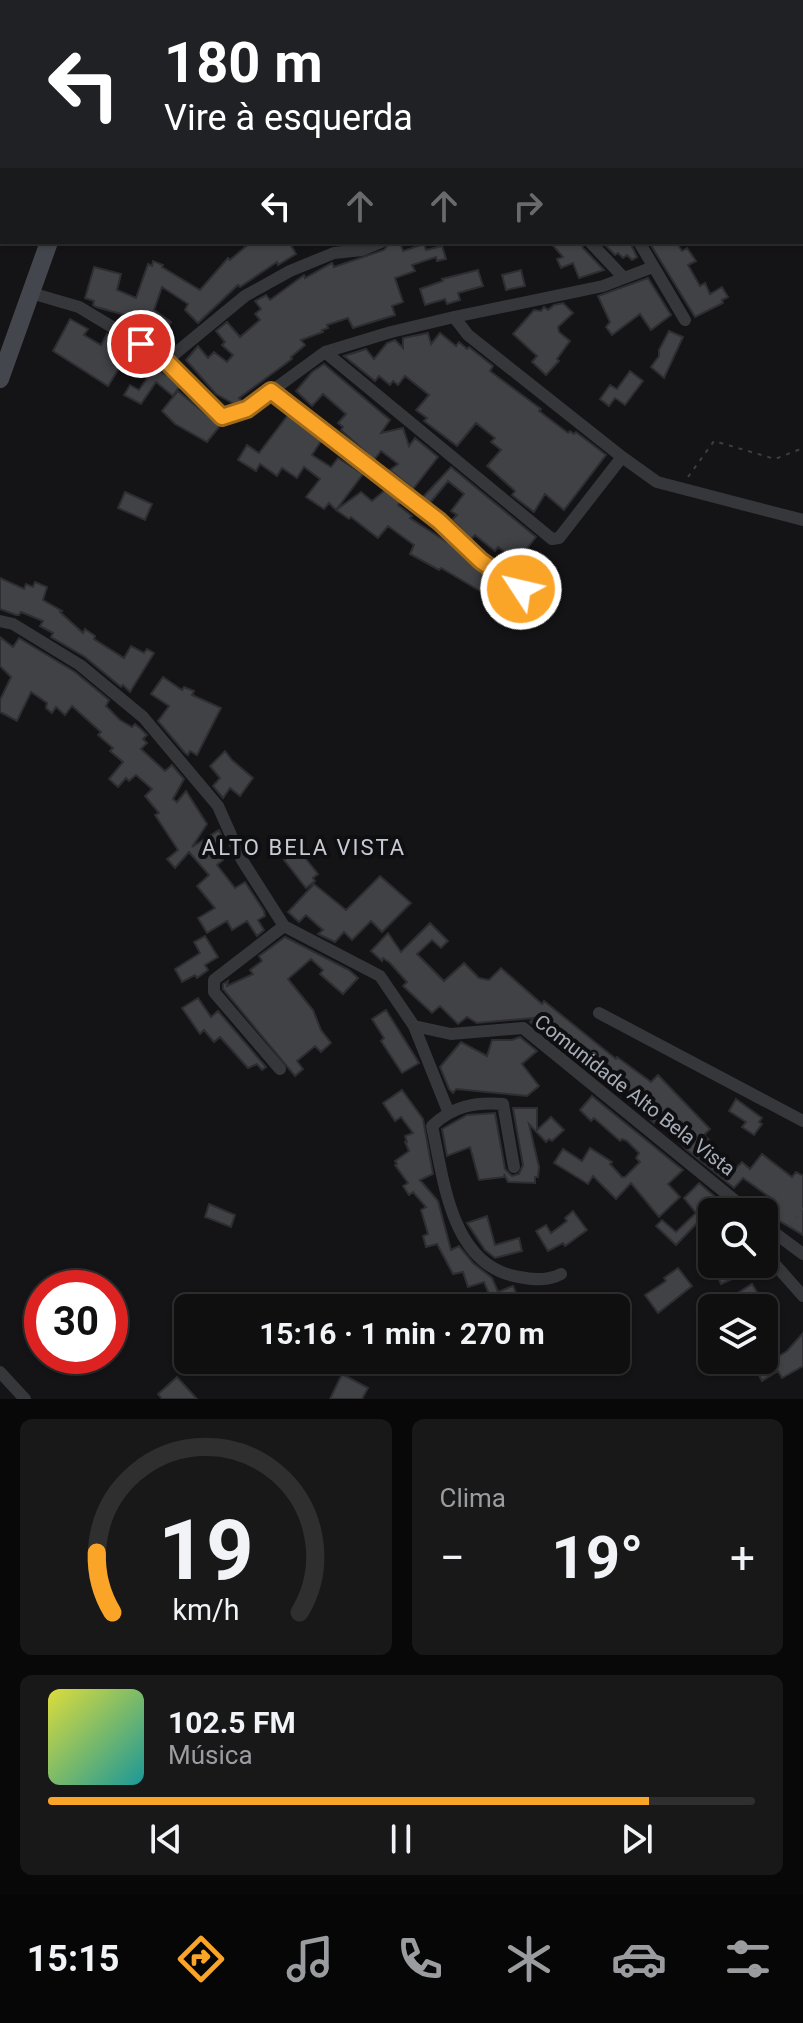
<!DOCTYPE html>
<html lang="pt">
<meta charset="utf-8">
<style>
body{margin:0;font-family:Roboto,sans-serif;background:#181819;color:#f1f3f6;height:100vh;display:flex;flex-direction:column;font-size:30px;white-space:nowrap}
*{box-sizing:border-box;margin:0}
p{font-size:26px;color:#9b9c9f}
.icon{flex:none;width:44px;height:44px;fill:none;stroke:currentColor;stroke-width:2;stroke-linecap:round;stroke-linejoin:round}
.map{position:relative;height:1399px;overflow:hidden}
.panel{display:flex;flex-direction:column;gap:20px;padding:20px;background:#080809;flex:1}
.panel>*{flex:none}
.top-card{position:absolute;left:0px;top:0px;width:804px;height:244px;box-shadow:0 2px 6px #0004,0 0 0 2px #2f2f30;background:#202124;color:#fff;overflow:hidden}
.buttons{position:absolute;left:698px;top:1198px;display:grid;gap:16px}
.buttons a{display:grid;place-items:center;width:80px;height:80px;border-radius:12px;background:#0f0f10;box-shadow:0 2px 6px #0004,0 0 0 2px #2f2f30;font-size:40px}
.speed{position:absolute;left:24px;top:1270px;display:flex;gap:16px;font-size:40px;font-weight:700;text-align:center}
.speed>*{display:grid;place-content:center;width:104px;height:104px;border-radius:50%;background:#0f0f10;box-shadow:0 2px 6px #0004,0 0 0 2px #2f2f30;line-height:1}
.speed .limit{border:12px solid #d22;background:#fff;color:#111}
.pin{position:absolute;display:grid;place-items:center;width:68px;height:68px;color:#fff;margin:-34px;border:4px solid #fff;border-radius:50%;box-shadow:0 2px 8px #0007}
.me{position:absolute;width:88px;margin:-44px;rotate:305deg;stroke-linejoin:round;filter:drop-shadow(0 0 6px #0008)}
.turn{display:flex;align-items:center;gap:28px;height:168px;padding:0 32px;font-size:36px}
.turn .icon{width:104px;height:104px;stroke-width:2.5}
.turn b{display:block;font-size:56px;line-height:68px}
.lanes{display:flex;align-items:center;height:76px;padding:0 32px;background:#0003;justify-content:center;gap:40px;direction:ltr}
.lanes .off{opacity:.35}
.big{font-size:60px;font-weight:700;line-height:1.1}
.panel .card{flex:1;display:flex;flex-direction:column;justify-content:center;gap:12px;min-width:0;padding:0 28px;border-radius:12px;background:#181819}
.panel .dial{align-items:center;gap:0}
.dial svg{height:208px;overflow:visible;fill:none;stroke:#2f2f30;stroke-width:7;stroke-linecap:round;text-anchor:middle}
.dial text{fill:#f1f3f6;stroke:none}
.song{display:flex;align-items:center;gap:24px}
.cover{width:96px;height:96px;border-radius:12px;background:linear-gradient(135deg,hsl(60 70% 55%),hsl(180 70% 35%))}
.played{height:8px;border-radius:4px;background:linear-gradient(90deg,#faa428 85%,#2f2f30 85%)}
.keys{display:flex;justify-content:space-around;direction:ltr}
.heat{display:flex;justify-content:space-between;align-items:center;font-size:44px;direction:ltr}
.panel .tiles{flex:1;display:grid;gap:20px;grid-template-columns:1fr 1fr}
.card:last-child{grid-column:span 2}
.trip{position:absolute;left:174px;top:1294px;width:456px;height:80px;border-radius:12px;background:#0f0f10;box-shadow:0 2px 6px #0004,0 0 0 2px #2f2f30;font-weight:700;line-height:80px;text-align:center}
.tabs{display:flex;height:128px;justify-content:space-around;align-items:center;background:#060606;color:#9b9c9f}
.tabs .icon{width:56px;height:56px}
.tabs .on{color:#faa428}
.tabs b{font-size:36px;color:#f1f3f6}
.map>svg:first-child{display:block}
</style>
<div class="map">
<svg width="803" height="1399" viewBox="0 0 803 1399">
<rect width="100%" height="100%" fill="#141416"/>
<path fill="#404246" stroke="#2e2e32" stroke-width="2" d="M 251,242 L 289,242 L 296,254 L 278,265 L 277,262 L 240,287 L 238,285 L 198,323 L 185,310 L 188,304 L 162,287 L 154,310 L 171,322 L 160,339 L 141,326 L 123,319 L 125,315 L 96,307 L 93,305 L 94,301 L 85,298 L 94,267 L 121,274 L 117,290 L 136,298 L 148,264 L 152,266 L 153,261 L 163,265 L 162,267 L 200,290 L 228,258 L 230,260 Z
M 390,242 L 400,242 L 403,251 L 424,244 L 426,250 L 442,246 L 446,259 L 437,261 L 436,257 L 412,265 L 415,271 L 395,278 L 403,302 L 392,306 L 395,315 L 353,328 L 348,318 L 327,325 L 328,328 L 322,330 L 323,332 L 301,340 L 305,345 L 291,357 L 292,359 L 239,398 L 242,401 L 234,404 L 216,394 L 186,360 L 198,346 L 208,358 L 214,352 L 227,362 L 233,355 L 222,345 L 225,342 L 216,331 L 227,322 L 240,337 L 260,320 L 255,314 L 261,309 L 255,301 L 266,295 L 270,300 L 304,275 L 305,278 L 332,263 L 334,267 L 384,250 Z
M 550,242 L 581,242 L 583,248 L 604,270 L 579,278 L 573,263 L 561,268 L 557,259 L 563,257 Z
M 602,242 L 630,242 L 637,257 L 632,260 L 627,255 L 623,258 L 618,253 L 615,255 Z
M 649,242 L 676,242 L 682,251 L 687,248 L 696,261 L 688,265 L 700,286 L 705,283 L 710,294 L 722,287 L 728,297 L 722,300 L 723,303 L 695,317 Z
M 478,270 L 483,286 L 458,293 L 460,300 L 447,304 L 445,299 L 425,305 L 420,289 L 443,281 L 442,279 Z
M 521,270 L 525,286 L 506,290 L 502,275 Z
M 648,278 L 671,315 L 651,330 L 640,314 L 612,335 L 606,327 L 610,322 L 598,296 Z
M 563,303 L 573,313 L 558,327 L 559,332 L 570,341 L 557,359 L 559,361 L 546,375 L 532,362 L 537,356 L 513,334 L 534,310 L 541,311 L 544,307 L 548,310 L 554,305 Z
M 70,319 L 88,329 L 84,335 L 101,345 L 107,334 L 122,343 L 118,346 L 127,349 L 120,361 L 123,362 L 108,386 L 53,351 Z
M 669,331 L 683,337 L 664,378 L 651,367 L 659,356 L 659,350 Z
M 428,333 L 431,344 L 440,333 L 456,346 L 459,342 L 467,349 L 469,347 L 493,366 L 490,371 L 541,409 L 539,411 L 568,433 L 570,431 L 574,434 L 576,432 L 606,455 L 564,510 L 545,494 L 534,512 L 512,495 L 515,491 L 487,466 L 501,450 L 491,442 L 495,438 L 476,423 L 457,446 L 424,421 L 427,418 L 416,410 L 429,395 L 405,376 L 398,385 L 393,381 L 390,385 L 379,376 L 375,381 L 344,356 L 366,349 L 374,359 L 387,343 L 395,340 L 403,348 L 403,338 Z
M 324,364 L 390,420 L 381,433 L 403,428 L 409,446 L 415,438 L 438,457 L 413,489 L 390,470 L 398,464 L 381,451 L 374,460 L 341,430 L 343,427 L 338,423 L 346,414 L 323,394 L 312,406 L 296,391 L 312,372 Z
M 154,368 L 168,376 L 179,387 L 173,396 L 156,382 L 141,404 L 124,395 L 130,385 L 139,390 Z
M 630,371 L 643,381 L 625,405 L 615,398 L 609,406 L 600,399 L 610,385 L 617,389 Z
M 178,391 L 220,426 L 207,442 L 175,424 L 162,411 Z
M 288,415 L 321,441 L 312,455 L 331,467 L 338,458 L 363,474 L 336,510 L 329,503 L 324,509 L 306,497 L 320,479 L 304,467 L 297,478 L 282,468 L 277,476 L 260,464 L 256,471 L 238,460 L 247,445 L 259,453 Z
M 451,467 L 536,537 L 522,555 L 542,569 L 530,587 L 522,579 L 527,570 L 498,547 L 495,551 L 475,535 L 471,539 L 452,520 L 457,515 L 451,511 L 464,494 L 448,481 L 430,503 L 423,497 Z
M 385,490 L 400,502 L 398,505 L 412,516 L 410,518 L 450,544 L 476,568 L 516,596 L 527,599 L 523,606 L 520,604 L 514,611 L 441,568 L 439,570 L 410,554 L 414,545 L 388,526 L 378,538 L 351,517 L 349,519 L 336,510 L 361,492 L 372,501 Z
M 125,492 L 152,504 L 145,520 L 118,508 Z
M 0,578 L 24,589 L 26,584 L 33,587 L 35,582 L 47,587 L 43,600 L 62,611 L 60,612 L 83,633 L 85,629 L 95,636 L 94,639 L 124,658 L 131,646 L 144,653 L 147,649 L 154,653 L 130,692 L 123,685 L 121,687 L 85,657 L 51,637 L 53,633 L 40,626 L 43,621 L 21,612 L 19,615 L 16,615 L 0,609 Z
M 0,637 L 13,647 L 19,638 L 75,672 L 109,700 L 106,706 L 120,720 L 132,727 L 135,724 L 141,729 L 147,735 L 143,739 L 147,743 L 141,749 L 165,771 L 172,765 L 184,779 L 173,799 L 177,802 L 186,791 L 207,824 L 192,847 L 219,830 L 224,841 L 214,848 L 223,860 L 217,865 L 235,888 L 245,882 L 264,911 L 265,916 L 258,920 L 264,930 L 257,936 L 247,921 L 232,930 L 227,921 L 207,933 L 198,918 L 215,908 L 197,886 L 209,875 L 189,852 L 175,868 L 167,859 L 178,850 L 155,815 L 159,813 L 145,796 L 152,789 L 136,775 L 129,781 L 126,778 L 118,787 L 109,779 L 123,762 L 110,751 L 113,748 L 98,735 L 101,732 L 72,706 L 65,715 L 56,707 L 52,713 L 46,708 L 47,703 L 31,692 L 17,721 L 0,712 L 0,700 L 11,677 L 0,666 Z
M 163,677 L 182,690 L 184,687 L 194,691 L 192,695 L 221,708 L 197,755 L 190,751 L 188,755 L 185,753 L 158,721 L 169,706 L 151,694 Z
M 225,751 L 232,760 L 253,778 L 240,796 L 230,788 L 223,798 L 213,786 L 220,778 L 210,766 Z
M 298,849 L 318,874 L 313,878 L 315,881 L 306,888 L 284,860 Z
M 380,876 L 411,903 L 382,932 L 371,921 L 352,940 L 344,932 L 335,942 L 318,934 L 323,930 L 306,915 L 299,922 L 288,912 L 314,884 L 346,910 Z
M 430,923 L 448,941 L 441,948 L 432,940 L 417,954 L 444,981 L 464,963 L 479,978 L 489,980 L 501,968 L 542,1004 L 544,1001 L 616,1059 L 617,1057 L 651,1082 L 658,1075 L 710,1129 L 704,1135 L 711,1142 L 709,1144 L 736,1168 L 742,1162 L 750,1169 L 762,1154 L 792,1177 L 796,1172 L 803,1176 L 803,1235 L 766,1213 L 775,1201 L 743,1178 L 734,1188 L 687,1150 L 663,1125 L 656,1121 L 654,1123 L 646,1116 L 652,1110 L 568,1044 L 561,1038 L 564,1033 L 548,1021 L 541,1031 L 530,1022 L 534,1018 L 477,1023 L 467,1017 L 458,1024 L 440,1006 L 432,1013 L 403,986 L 407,982 L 390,963 L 383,958 L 382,961 L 371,951 L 388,933 L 401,952 Z
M 205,936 L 218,957 L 205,965 L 208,970 L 197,978 L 195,975 L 182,982 L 175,969 L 200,953 L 194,942 Z
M 285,937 L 349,970 L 358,978 L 343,994 L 320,974 L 323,970 L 311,959 L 288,979 L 313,1010 L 321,1030 L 331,1043 L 321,1052 L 315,1046 L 297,1061 L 303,1069 L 295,1076 L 223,989 L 223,984 L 228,981 L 227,986 L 253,974 L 250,970 L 262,961 L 259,956 Z
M 198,998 L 211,1017 L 218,1011 L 266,1067 L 262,1070 L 257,1064 L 248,1068 L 220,1037 L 214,1042 L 204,1030 L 200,1034 L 182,1008 Z
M 386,1010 L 419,1063 L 402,1073 L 381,1041 L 384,1038 L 372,1019 Z
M 520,1037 L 537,1051 L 522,1064 L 539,1086 L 527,1096 L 456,1089 L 453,1093 L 449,1089 L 440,1067 L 461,1042 L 487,1056 L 492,1040 L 512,1040 Z
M 402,1090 L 423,1119 L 433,1174 L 420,1180 L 438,1201 L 451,1250 L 459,1246 L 473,1263 L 492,1278 L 498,1292 L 513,1286 L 519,1300 L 503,1306 L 504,1308 L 495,1308 L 484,1282 L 468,1287 L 463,1272 L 453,1274 L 437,1244 L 426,1247 L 423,1236 L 428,1234 L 421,1210 L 426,1207 L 413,1192 L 409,1195 L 403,1186 L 408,1183 L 395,1165 L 397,1164 L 395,1161 L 409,1151 L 405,1142 L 407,1142 L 405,1136 L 413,1133 L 401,1117 L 395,1121 L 383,1103 Z
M 592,1096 L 683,1170 L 668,1184 L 680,1197 L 659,1217 L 631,1183 L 616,1199 L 593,1176 L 588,1184 L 554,1163 L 563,1149 L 582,1161 L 590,1148 L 612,1162 L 610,1164 L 622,1177 L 625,1177 L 640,1162 L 636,1158 L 639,1153 L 627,1141 L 622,1139 L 620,1141 L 594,1118 L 591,1121 L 580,1110 Z
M 736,1099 L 762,1118 L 759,1122 L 762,1124 L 754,1135 L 742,1127 L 746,1122 L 729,1111 Z
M 513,1108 L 537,1108 L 537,1130 L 551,1117 L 564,1130 L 552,1141 L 549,1139 L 546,1142 L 529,1124 L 539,1167 L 538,1177 L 535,1177 L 535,1183 L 508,1182 L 504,1174 L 505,1177 L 479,1180 L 470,1147 L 447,1156 L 442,1129 L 467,1115 L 495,1113 L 505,1169 L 512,1176 L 519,1174 L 523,1165 Z
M 699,1183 L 727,1207 L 722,1212 L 712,1212 L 712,1249 L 699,1221 L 676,1245 L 656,1226 L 662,1220 L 676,1232 L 696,1213 L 684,1198 Z
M 209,1204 L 235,1215 L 231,1227 L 205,1217 Z
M 573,1211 L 587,1230 L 565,1246 L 563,1243 L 548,1251 L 536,1231 L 546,1225 L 551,1233 L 567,1221 L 565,1218 Z
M 487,1216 L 495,1245 L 519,1238 L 522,1251 L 495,1258 L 485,1250 L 467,1223 Z
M 712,1264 L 742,1264 L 746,1273 L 721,1284 Z
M 678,1268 L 692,1286 L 658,1313 L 645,1295 L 666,1281 L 664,1278 Z
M 752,1284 L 764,1304 L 770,1300 L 779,1314 L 764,1323 L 764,1308 L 715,1308 Z
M 803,1333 L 803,1366 L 782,1378 L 778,1371 L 762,1381 L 752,1362 L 757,1360 L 767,1362 L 779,1356 L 787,1351 Z
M 342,1374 L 368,1388 L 362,1399 L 330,1399 Z
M 177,1377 L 197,1399 L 162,1399 L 158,1394 Z"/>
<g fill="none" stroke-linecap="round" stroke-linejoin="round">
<path stroke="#3b3e42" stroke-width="2" stroke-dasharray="4 6" stroke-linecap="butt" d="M 688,477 L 714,441 L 775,459 L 803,448
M 790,1227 L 803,1208"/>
<path stroke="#35373b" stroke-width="12" d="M 39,2 L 40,0
M 0,166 L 2,164
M 590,242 L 624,278
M 639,242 L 685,320
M 31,293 L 79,307 L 162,357 L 222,417 L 247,409 L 325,352 L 391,332 L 454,317 L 603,286 L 653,267
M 325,352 L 552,539 L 559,538 L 622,457 L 468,335 L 454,317
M 166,361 L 245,296 L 290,271 L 334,253 L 362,250 L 381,242
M 271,391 L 439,521 L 481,561 L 521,589
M 622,457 L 657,482 L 803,520
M 0,621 L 13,624 L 80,665 L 143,717 L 218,806 L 242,860 L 284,926 L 380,976 L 414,1026 L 451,1034 L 523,1028 L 749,1212
M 599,1013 L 803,1121
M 414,1026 L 448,1111
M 280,1069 L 214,992 L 214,980 L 284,926
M 514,1167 L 503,1104 C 474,1102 453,1106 432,1126 C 444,1181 451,1266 519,1277 C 534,1280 548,1281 561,1274
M 764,1225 L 803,1254
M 764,1252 L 803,1296
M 0,1372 L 25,1399"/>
<path stroke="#43464c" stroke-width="18" d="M 135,2 L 135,0
M 0,379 L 49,242"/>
</g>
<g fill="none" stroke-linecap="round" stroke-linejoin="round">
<defs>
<path id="route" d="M 141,344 L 162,357 L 222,417 L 247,409 L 271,391 L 439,521 L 481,561 L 521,589"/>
</defs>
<use href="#route" stroke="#a26b1a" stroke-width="20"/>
<use href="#route" stroke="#faa428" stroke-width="14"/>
</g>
<g text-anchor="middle" stroke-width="8" stroke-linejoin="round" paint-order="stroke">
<g font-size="20" fill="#a5acb7" stroke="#0f0f11">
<text transform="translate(635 1095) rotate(38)" y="7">Comunidade Alto Bela Vista</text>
</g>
<g font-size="22" letter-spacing="2" fill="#c7cbd3" stroke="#0f0f11">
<text x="304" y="855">ALTO BELA VISTA</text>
</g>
</g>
</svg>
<div class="buttons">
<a><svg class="icon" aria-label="search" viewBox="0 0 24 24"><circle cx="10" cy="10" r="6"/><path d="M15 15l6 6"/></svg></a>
<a><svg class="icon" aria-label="layers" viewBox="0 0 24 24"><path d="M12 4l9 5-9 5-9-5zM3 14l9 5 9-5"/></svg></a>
</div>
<div class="speed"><div class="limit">30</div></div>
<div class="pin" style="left:141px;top:344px;background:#d93025"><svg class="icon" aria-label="arrive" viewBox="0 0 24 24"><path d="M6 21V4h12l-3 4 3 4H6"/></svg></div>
<svg class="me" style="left:521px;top:589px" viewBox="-20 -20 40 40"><circle r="17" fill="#faa428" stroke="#fff" stroke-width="3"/><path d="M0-11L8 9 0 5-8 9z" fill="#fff"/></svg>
<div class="trip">15:16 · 1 min · 270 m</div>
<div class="top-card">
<div class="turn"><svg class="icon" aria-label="left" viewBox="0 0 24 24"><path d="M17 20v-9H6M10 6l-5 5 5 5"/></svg><div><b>180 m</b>Vire à esquerda</div></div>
<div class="lanes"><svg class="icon" aria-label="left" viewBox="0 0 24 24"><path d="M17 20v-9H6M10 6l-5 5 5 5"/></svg><svg class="icon off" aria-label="ahead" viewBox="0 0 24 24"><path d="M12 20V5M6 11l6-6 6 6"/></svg><svg class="icon off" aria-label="ahead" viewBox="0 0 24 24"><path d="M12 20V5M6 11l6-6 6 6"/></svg><svg class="icon off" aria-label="right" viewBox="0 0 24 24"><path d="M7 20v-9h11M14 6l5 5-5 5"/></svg></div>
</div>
</div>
<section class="panel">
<div class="tiles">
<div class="card dial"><svg viewBox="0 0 100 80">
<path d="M14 69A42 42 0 1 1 86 69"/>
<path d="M14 69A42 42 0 0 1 8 46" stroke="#faa428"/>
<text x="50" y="56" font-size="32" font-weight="700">19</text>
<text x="50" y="72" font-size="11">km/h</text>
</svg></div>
<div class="card"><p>Clima</p>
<div class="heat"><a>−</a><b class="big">19°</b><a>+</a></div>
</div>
<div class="card">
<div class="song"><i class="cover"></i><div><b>102.5 FM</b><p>Música</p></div></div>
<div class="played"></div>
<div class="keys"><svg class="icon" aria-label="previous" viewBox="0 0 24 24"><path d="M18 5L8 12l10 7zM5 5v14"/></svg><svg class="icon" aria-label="pause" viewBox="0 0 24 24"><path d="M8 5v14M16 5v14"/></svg><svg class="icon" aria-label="next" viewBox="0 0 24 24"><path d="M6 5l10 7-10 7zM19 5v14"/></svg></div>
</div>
</div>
</section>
<nav class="tabs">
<b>15:15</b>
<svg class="icon on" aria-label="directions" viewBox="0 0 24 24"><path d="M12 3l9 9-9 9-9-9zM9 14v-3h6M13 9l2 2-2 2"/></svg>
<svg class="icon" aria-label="music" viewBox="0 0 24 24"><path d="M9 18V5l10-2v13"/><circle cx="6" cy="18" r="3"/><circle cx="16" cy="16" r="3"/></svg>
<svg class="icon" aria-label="phone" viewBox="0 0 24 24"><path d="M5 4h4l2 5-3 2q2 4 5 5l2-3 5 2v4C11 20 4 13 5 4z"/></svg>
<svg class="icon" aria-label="climate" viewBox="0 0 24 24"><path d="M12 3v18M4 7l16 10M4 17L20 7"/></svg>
<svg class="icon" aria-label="car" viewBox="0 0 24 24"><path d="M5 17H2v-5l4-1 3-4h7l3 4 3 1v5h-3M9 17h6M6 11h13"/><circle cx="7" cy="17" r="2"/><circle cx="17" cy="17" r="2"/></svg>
<svg class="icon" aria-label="filters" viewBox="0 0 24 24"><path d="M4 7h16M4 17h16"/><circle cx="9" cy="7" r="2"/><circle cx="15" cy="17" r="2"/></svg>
</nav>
